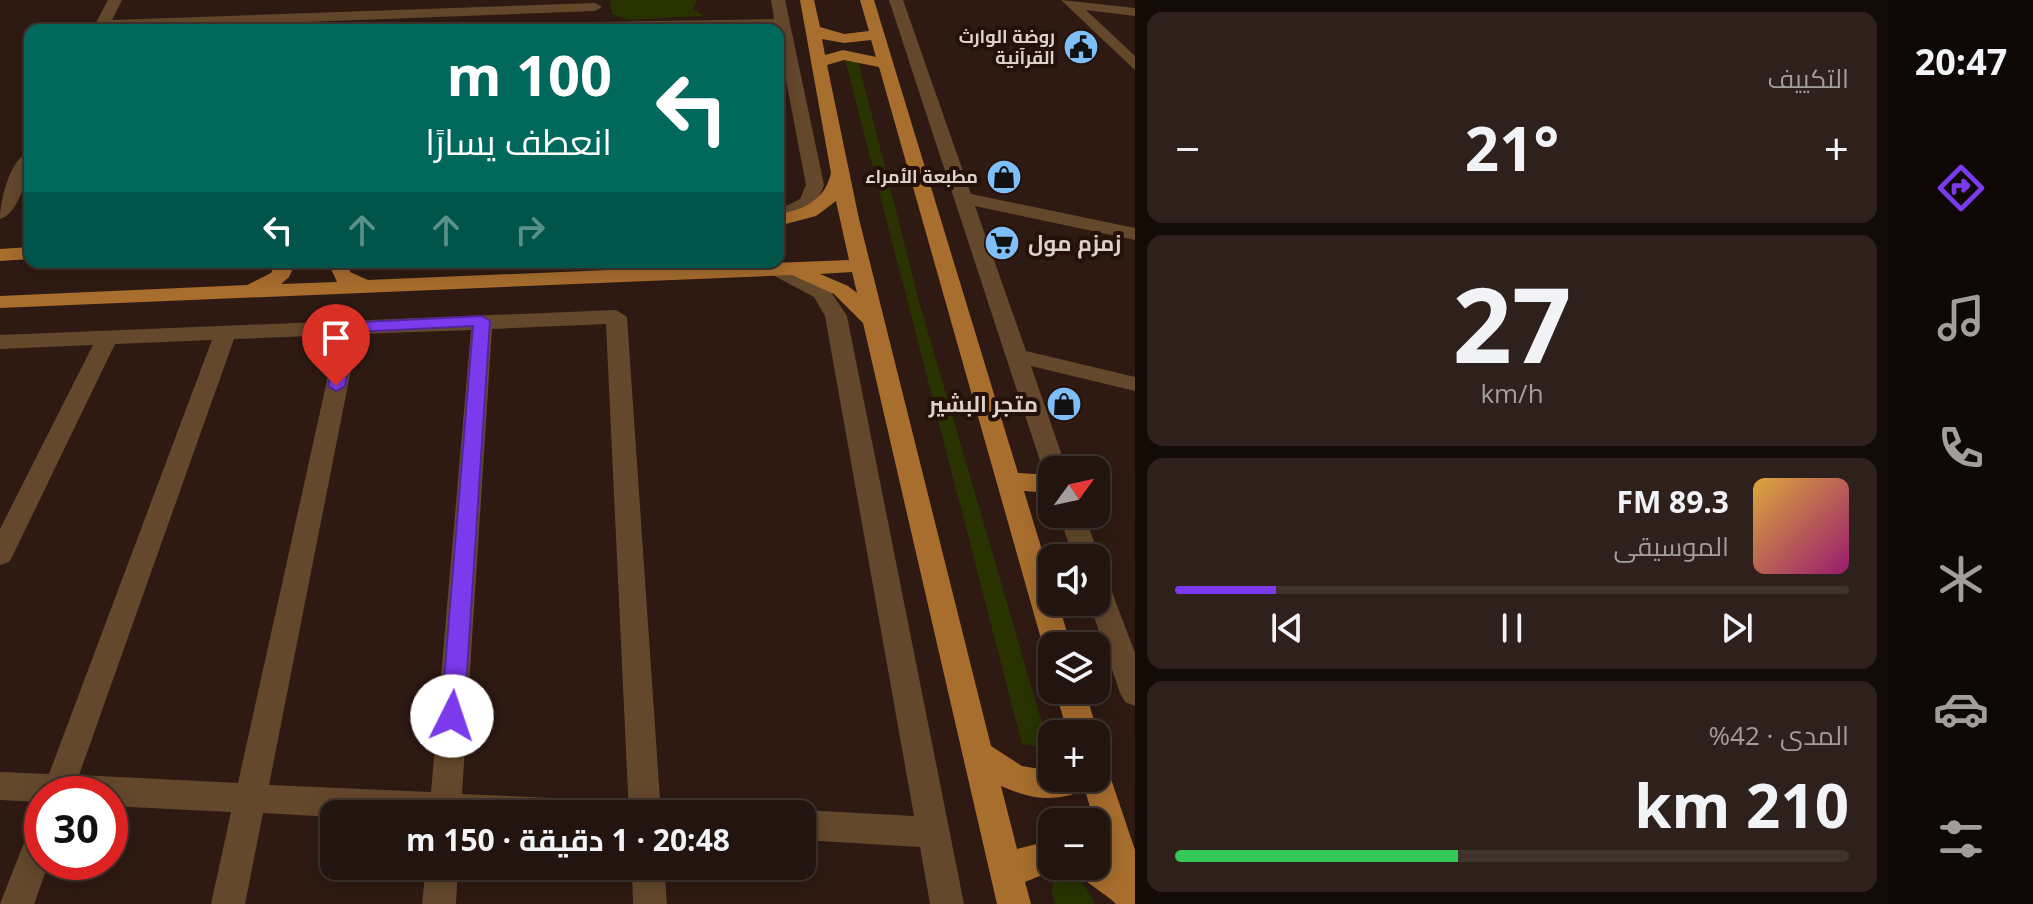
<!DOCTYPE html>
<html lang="ar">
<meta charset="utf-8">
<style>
body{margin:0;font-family:"Open Sans",Cairo,sans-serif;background:#2e211c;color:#f1f3f6;direction:rtl;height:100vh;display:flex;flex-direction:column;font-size:30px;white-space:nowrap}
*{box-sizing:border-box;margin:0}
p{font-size:26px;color:#a29e9e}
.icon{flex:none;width:44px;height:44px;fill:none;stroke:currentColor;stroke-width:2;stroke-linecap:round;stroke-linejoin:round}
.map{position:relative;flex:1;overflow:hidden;direction:ltr}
.details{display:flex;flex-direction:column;gap:12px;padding:12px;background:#130b08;width:754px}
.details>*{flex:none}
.top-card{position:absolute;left:24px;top:24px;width:760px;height:244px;border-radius:16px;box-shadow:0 4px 20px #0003,0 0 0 2px #3f332e;direction:rtl;background:#00695c;color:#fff;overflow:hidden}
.needle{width:52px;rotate:57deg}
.controls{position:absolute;left:1038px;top:456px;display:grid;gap:16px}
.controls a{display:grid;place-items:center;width:72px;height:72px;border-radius:16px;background:#22140e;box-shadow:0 4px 20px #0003,0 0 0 2px #3f332e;font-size:40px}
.speed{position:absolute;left:24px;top:776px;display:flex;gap:16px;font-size:40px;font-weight:700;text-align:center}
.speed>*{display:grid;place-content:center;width:104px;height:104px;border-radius:50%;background:#22140e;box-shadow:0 4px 20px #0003,0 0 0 2px #3f332e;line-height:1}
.speed .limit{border:12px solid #d22;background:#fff;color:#111}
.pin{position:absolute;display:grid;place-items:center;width:68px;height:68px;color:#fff;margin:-82px -34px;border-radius:50% 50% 50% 0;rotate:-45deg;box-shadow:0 0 8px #0007}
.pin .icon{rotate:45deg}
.me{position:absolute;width:88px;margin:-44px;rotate:4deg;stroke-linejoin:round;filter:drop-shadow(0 0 6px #0008)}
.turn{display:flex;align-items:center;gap:28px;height:168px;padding:0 40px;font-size:36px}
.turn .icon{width:104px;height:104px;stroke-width:2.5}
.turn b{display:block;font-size:56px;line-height:68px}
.lanes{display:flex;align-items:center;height:76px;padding:0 40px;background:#0003;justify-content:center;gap:40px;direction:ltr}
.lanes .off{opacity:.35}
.big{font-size:60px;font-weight:700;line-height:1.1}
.details .tile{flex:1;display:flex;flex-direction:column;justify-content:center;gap:12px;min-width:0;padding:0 28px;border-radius:16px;background:#2e211c}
.details .dial{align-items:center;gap:0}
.dial b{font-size:104px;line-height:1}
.song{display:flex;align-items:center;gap:24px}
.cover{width:96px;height:96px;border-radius:12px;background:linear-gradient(135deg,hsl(40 70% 55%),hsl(320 70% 35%))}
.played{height:8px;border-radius:4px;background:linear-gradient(90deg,#7c3aed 15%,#3f332e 15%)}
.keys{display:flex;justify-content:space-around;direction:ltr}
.heat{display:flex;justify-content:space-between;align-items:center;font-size:44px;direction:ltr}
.charge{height:12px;border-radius:6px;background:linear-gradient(90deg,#34c759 42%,#3f332e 0)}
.trip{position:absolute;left:320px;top:800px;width:496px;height:80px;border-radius:16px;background:#22140e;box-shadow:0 4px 20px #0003,0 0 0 2px #3f332e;font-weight:700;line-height:80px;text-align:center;direction:rtl}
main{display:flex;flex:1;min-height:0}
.dock{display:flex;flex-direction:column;width:144px;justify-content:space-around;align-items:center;background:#0e0806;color:#a29e9e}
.dock .icon{width:56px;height:56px}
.dock .active{color:#7c3aed}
.dock b{font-size:36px;color:#f1f3f6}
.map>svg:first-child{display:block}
</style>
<main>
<nav class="dock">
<b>20:47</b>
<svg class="icon active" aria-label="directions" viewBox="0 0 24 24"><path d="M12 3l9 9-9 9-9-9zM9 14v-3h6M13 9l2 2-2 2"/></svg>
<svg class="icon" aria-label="music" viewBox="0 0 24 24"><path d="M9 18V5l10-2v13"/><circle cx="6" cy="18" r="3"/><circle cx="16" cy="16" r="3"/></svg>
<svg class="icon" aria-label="phone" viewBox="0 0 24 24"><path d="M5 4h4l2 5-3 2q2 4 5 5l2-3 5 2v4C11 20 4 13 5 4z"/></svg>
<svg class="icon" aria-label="climate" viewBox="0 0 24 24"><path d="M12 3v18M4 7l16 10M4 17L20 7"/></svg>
<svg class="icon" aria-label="car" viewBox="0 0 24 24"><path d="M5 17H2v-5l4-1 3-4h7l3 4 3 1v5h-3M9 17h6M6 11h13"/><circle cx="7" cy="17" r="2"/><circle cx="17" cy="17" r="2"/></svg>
<svg class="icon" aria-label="filters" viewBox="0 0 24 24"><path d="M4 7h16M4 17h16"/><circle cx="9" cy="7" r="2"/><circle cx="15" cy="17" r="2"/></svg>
</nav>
<section class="details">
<div class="tile"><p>التكييف</p>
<div class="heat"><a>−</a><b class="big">21°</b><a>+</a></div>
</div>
<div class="tile dial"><b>27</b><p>km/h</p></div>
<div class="tile">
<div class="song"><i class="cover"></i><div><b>89.3 FM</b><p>الموسيقى</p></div></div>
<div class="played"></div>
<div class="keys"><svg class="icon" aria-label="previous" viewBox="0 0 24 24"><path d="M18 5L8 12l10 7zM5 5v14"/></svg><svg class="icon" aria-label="pause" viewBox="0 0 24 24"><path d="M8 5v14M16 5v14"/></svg><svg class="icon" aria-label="next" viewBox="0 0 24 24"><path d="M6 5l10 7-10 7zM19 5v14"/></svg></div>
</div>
<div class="tile"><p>المدى · 42%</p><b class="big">210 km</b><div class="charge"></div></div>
</section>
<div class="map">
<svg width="1135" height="904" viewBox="0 0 1135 904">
<rect width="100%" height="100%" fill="#2e1a12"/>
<path fill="#283300" d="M 610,0 L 697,0 L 693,9 L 704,16 L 628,20 L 612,14 Z
M 845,60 L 858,61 L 920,305 L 1049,747 L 1022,744 Z
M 1064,875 C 1080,876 1089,890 1095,904 L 1055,904 L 1051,890 L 1055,878 Z"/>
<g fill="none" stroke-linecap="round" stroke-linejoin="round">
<path fill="#64482c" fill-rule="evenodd" d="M 108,0 L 122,0 L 112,20 L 595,3 L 602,7 L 595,11 L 92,30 Z
M 771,0 L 785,0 L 824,185 L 815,206 L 778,224 L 778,210 L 800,199 L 806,185 L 776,28 L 594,30 L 589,26 L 596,22 L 774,19 Z
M 889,0 L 903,0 L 971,194 L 1135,228 L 1135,240 L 975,206 L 1026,351 L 1135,377 L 1135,391 L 1031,366 L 1067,470 L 1052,470 L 1052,478 L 1043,470 Z
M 1061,0 L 1135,8 L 1135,16 L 1086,10 L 1135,56 L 1135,70 Z
M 30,152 C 30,169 20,214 0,219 C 0,201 10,157 30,152 Z
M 778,264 L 829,289 L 847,316 L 964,904 L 930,904 L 920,847 L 802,840 L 802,814 L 792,814 L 802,810 L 914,816 L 825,316 L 814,297 L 771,274 L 768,270 Z
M 616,310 L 627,317 L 661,814 L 629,814 L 606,324 L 492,329 L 462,794 L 575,799 L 586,803 L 591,814 L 334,814 L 334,817 L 263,813 L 245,904 L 211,904 L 231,812 L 110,806 L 110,794 L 42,794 L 42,802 L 0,800 L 0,772 L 49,774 L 212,340 L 115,344 L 13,555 L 9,562 L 0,565 L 0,529 L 93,345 L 0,349 L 0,335 ZM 471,330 L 431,792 L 269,785 L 358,334 ZM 337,335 L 238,783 L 79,775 L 234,339 Z
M 1058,514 L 1084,514 L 1100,558 L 1096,565 L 1096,558 L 1074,558 Z
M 1096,573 L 1105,577 L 1109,584 L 1135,653 L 1135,706 L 1125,702 L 1120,693 L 1089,602 L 1096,602 Z
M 42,821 L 42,862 L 49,862 L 34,904 L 0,904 L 31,825 Z
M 426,866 L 458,866 L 456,904 L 422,904 Z
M 632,866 L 664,866 L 667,904 L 633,904 Z"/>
<path fill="#a86e2e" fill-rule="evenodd" d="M 800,0 L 814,0 L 820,27 L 844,34 L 869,31 L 860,0 L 874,0 L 1018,473 L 1052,475 L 1052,493 L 1024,491 L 1052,583 L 1052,602 L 1058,602 L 1071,646 L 1052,646 L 1052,656 L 1043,646 L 879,67 L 844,60 L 827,65 L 859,219 L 991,746 L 1022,766 L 1052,771 L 1052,778 L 1096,778 L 1096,763 L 1107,767 L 1135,850 L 1135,904 L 1116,904 C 1103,891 1081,882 1075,866 L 1096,866 L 1096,852 L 1104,855 L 1085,790 C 1053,803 1031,799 1001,786 L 1017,849 L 1052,840 L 1052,866 L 1064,866 L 1025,882 L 1031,904 L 997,904 L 863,323 L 834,294 L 792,275 L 0,308 L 0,296 L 247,285 L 271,273 L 276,262 L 296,262 L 289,277 L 281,284 L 337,282 L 328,262 L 348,262 L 350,272 L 368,280 L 849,260 L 836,201 L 816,216 L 778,226 L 778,214 C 804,210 825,200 831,173 ZM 822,39 L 844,43 L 871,40 L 876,57 L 843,50 L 825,55 ZM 852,272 L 857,293 L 848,286 L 820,274 Z
M 30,247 L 30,259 L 0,261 L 0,249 Z
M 1055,690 L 1085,690 L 1098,734 L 1096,738 L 1096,734 L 1068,734 Z"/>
</g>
<path fill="#7c3aed" stroke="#51269a" stroke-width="2" d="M 482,316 L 490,321 L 464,716 L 460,723 L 452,726 L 444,723 L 441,716 L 473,326 L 356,332 L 345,386 L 336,391 L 328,386 L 343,323 Z"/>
<defs>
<symbol id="civic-disc" viewBox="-11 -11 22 22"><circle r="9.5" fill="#7ebef9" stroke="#241109"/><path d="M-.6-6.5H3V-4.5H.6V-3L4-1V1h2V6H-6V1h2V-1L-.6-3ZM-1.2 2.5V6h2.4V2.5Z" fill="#111"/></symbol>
<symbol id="shop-disc" viewBox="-11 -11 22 22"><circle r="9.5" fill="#7ebef9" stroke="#241109"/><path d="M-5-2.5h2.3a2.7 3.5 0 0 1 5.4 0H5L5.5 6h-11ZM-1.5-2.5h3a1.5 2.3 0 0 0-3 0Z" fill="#111"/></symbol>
<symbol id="supermarket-disc" viewBox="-11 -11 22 22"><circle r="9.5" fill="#7ebef9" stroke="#241109"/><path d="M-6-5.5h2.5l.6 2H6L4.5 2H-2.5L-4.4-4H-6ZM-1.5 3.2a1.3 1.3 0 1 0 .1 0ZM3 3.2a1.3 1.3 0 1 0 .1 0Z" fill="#111"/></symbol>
</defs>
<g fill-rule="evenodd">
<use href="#civic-disc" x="1061" y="27" width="40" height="40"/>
<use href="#shop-disc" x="984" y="157" width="40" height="40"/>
<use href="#supermarket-disc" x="982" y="223" width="40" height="40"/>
<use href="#shop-disc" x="1044" y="384" width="40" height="40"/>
</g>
<g text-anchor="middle" stroke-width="8" stroke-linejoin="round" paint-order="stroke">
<g font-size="18" font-weight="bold" fill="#ded0ca" stroke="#241109" text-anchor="end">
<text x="1055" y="43">روضة الوارث<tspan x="1055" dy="21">القرآنية</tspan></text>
<text x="978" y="183">مطبعة الأمراء</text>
</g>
<g font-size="22" font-weight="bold" fill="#ded0ca" stroke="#241109" text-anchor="start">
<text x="1028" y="251">زمزم مول</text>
<text x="1038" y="412" text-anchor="end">متجر البشير</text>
</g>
</g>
</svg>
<div class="controls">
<a><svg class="needle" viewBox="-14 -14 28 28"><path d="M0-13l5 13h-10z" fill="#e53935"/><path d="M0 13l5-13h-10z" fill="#a29e9e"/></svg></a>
<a><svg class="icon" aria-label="sound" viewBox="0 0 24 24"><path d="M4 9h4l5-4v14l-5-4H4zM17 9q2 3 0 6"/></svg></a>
<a><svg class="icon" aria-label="layers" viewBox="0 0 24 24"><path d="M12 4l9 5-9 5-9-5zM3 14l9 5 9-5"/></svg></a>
<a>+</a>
<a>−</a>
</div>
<div class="speed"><div class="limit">30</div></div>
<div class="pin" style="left:336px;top:386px;background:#d93025"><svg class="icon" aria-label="arrive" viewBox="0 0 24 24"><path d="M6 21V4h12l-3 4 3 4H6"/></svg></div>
<svg class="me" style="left:452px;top:716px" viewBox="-20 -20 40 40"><circle r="19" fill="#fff"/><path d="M0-13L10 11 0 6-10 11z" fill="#7c3aed"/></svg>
<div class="trip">20:48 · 1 دقيقة · 150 m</div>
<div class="top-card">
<div class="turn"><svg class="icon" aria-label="left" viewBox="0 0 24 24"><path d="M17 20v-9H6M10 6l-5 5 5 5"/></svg><div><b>100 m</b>انعطف يسارًا</div></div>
<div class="lanes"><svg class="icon" aria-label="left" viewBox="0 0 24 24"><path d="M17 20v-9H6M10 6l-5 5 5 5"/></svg><svg class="icon off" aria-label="ahead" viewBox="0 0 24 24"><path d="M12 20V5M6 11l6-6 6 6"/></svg><svg class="icon off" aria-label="ahead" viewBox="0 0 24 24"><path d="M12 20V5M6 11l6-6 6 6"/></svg><svg class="icon off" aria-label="right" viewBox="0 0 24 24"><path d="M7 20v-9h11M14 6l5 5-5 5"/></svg></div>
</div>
</div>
</main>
